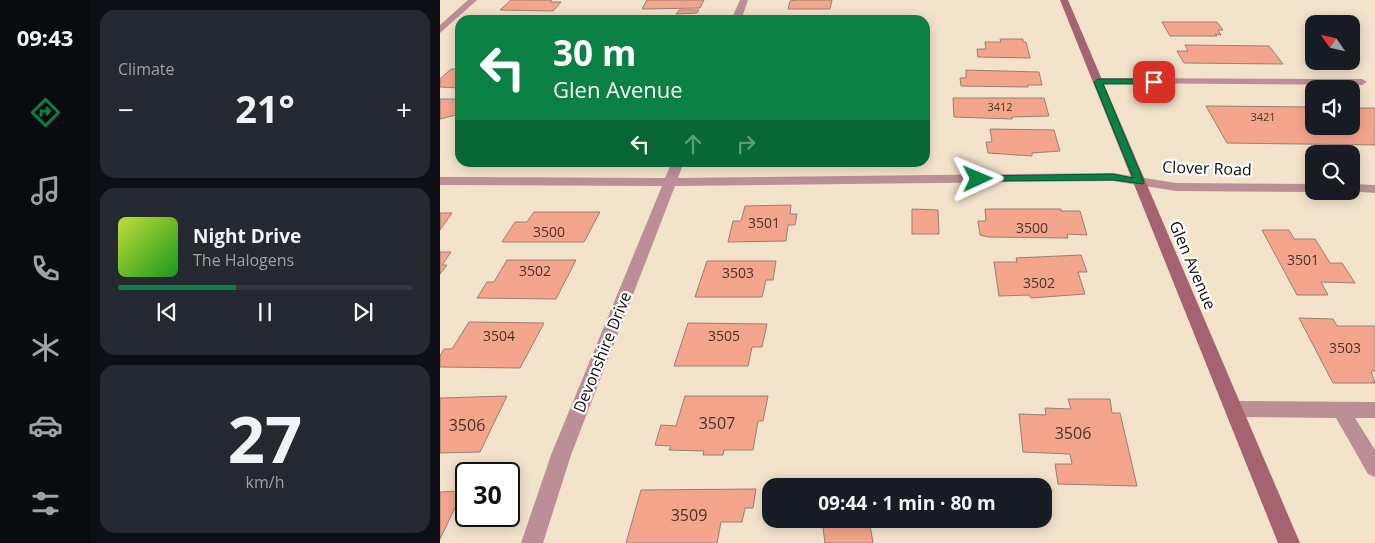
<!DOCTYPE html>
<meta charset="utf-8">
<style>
body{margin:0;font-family:"Open Sans",sans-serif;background:#242831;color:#f1f3f6;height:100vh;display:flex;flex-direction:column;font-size:19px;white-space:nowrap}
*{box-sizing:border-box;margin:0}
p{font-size:16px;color:#9ea1a6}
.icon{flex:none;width:28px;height:28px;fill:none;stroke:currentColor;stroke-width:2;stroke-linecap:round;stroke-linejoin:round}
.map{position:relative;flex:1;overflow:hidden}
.sheet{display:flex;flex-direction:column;gap:10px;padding:10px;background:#0d0f14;width:350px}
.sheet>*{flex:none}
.banner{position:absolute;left:15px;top:15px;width:475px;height:152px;border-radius:15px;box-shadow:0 2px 12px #0003;background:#0b8043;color:#fff;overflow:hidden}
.needle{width:32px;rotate:304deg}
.tools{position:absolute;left:865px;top:15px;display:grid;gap:10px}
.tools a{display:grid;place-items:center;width:55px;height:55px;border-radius:10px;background:#171b24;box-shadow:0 2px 12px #0003;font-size:25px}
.speed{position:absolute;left:15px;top:462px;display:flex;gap:10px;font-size:25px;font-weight:700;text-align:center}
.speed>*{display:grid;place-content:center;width:65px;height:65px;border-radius:50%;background:#171b24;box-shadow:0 2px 12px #0003;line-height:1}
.speed .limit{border:2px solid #111;border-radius:8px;background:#fff;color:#111}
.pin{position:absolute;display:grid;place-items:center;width:42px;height:42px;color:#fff;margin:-21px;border-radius:10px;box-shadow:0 2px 8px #0006}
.me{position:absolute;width:55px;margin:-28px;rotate:89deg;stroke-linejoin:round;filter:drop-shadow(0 0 4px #0008)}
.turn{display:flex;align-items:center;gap:18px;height:105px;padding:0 15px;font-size:22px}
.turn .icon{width:65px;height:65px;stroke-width:2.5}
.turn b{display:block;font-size:35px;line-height:42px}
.lanes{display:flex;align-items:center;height:48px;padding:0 15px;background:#0003;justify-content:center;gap:25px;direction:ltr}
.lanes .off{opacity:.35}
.big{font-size:38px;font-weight:700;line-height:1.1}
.sheet .widget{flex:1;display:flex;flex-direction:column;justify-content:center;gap:8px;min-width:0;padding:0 18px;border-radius:15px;background:#242831}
.sheet .dial{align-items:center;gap:0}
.dial b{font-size:65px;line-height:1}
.song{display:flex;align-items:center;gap:15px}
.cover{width:60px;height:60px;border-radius:8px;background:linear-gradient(135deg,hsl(70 70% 55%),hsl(120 70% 35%))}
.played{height:5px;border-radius:2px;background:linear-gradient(90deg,#0b8043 40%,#363941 40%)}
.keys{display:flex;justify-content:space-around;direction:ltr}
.heat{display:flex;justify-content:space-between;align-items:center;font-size:28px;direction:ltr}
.trip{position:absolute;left:322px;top:478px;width:290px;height:50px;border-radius:15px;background:#171b24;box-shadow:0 2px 12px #0003;font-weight:700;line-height:50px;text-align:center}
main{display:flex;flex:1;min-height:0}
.tabs{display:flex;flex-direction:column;width:90px;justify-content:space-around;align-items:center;background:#090b0e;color:#9ea1a6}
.tabs .icon{width:35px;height:35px}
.tabs .on{color:#0b8043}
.tabs b{font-size:22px;color:#f1f3f6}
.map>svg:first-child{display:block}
</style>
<main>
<nav class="tabs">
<b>09:43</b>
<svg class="icon on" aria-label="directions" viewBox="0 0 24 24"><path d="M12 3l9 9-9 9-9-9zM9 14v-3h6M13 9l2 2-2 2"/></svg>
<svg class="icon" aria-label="music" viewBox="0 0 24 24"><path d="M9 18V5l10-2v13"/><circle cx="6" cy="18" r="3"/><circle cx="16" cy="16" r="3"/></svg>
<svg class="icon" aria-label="phone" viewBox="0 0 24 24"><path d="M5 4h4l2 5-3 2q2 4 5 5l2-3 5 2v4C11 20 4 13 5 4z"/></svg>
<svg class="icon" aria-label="climate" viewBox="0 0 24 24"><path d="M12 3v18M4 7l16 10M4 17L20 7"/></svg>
<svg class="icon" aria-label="car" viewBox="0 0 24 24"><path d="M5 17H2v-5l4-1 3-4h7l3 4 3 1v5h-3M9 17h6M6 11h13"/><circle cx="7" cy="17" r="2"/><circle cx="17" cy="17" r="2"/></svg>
<svg class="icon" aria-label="filters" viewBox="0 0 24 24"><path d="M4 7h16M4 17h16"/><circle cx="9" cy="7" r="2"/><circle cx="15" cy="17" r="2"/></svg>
</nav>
<section class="sheet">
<div class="widget"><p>Climate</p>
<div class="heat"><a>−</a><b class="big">21°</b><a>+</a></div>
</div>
<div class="widget">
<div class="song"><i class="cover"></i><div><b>Night Drive</b><p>The Halogens</p></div></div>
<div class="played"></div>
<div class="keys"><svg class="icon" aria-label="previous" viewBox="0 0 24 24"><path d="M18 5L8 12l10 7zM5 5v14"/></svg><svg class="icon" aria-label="pause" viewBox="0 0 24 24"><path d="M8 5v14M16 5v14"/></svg><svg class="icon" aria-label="next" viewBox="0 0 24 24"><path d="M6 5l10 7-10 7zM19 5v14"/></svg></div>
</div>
<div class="widget dial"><b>27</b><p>km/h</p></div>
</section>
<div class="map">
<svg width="935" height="543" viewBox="0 0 935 543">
<rect width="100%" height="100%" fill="#f3e3cb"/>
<path fill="#f4a58d" stroke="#9a7e75" d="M 71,0 L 112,0 L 110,2 L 121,2 L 113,11 L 60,10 Z
M 207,0 L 264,0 L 260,8 L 202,9 Z
M 356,0 L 392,0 L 390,9 L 348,9 L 350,1 Z
M 239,10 L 259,10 L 257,13 L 236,14 Z
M 353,17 L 395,18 L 394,20 L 353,20 Z
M 58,18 L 104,18 L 102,20 L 56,20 Z
M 722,22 L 777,22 L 783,30 L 778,30 L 781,35 L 775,34 L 777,36 L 730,36 Z
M 560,39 L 583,39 L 583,42 L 586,42 L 590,58 L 538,57 L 537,49 L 546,49 L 545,42 L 561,42 Z
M 745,45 L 829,46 L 843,64 L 744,63 L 737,51 L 748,51 Z
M 11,69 L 20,69 L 20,88 L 0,87 L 0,79 Z
M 526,70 L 599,72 L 602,85 L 588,85 L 588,87 L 521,86 L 520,78 L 526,78 Z
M 513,98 L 604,98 L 609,116 L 572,117 L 572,119 L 514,117 Z
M 0,99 L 20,99 L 18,107 L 20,106 L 20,110 L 16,115 L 0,119 Z
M 766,106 L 874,107 L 874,126 L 911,126 L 911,108 L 935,108 L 935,145 L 787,143 Z
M 550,129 L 614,130 L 620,151 L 592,153 L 592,156 L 548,153 L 546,142 L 552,142 Z
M 351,205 L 350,214 L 357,214 L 355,225 L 348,225 L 346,241 L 288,242 L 293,221 L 301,221 L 305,206 Z
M 472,209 L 498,210 L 499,234 L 472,234 Z
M 545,209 L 621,209 L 621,211 L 640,211 L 647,235 L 627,234 L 628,238 L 548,237 L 540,235 L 538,221 L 546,221 Z
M 94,212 L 160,212 L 144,242 L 62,242 L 75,222 L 87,222 Z
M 0,213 L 12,213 L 0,230 Z
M 822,230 L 849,230 L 854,239 L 875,239 L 890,263 L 902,263 L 915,283 L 881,282 L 888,295 L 857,295 Z
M 0,252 L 11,252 L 2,265 L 7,265 L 0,274 Z
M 641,255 L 647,272 L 638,272 L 645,294 L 591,298 L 589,295 L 559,296 L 554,262 L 577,262 L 576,258 Z
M 67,260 L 136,260 L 116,299 L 37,298 L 47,282 L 54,282 Z
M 267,261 L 336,261 L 333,280 L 326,280 L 322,297 L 255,297 Z
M 859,318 L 893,319 L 897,326 L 935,326 L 935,371 L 931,371 L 935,383 L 893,383 Z
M 29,322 L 104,323 L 80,368 L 0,367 L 0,356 L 4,349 L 12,349 Z
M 248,323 L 327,324 L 322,347 L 312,347 L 308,366 L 234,366 Z
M 67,396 L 40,452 L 0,453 L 0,398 Z
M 245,396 L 328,396 L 323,421 L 318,421 L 313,450 L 284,450 L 283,455 L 263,455 L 264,451 L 229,450 L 231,446 L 215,445 L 221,425 L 236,426 Z
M 628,399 L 670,399 L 672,413 L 680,413 L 697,486 L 618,484 L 615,464 L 632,464 L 630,454 L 583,452 L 579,414 L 606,415 L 605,408 L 631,409 Z
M 316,489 L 313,508 L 305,508 L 302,522 L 281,522 L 277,543 L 186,543 L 201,490 Z
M 23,491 L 0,539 L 0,492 Z
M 429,519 L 433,543 L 385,543 L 383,528 Z"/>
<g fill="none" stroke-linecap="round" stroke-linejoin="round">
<path fill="#bc8e95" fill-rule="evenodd" d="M 658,78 L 922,79 L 927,82 L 922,85 L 654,83 L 654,79 Z
M 794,401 L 935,402 L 935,418 L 915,418 L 935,450 L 935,477 L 928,474 L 896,418 L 794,417 L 788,415 L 785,409 L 788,403 Z"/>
<path fill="#bc8e95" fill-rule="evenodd" d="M 28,0 L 37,0 L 0,33 L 0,25 Z
M 300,0 L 308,0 L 301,20 L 291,20 Z
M 232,162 L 244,162 L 238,178 L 673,173 L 736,183 L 874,184 L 874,191 L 877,191 L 874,192 L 736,191 L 673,181 L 235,186 L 131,455 L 103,543 L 81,543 L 111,455 L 222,186 L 0,185 L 0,177 L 225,178 Z
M 911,184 L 935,185 L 935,193 L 908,191 L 911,191 Z"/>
<path fill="#a4636f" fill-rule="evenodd" d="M 620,0 L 628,0 L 860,543 L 838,543 Z"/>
</g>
<path fill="#0b8043" stroke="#07532c" d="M 658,79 L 714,79 L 718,82 L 714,84 L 663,84 L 704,182 L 703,184 L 673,180 L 535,181 L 533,179 L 538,176 L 673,174 L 693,178 L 654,82 Z"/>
<g text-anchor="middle" stroke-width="4.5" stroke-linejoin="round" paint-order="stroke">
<g font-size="11" fill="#493226">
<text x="560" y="111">3412</text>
<text x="823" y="121">3421</text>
</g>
<g font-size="14" fill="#493226">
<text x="324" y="228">3501</text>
<text x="592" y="233">3500</text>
<text x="109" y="237">3500</text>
<text x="863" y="265">3501</text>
<text x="95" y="276">3502</text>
<text x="298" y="278">3503</text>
<text x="599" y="288">3502</text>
<text x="59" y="341">3504</text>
<text x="284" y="341">3505</text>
<text x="905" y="353">3503</text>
</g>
<g font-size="16" fill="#100b04" stroke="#fff">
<text transform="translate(767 168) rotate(2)" y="6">Clover Road</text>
<text transform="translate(753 265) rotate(67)" y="6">Glen Avenue</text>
<text transform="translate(162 352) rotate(-68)" y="6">Devonshire Drive</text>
</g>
<g font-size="16" fill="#493226">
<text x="277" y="429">3507</text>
<text x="27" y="431">3506</text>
<text x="633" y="439">3506</text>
<text x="249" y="521">3509</text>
</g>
</g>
</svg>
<div class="tools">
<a><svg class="needle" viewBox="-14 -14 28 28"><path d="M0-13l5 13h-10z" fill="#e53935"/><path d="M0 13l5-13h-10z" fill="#9ea1a6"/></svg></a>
<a><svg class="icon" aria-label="sound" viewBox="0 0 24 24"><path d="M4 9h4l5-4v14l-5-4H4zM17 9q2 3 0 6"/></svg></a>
<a><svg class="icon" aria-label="search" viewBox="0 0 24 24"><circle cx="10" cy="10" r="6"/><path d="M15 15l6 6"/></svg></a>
</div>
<div class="speed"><div class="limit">30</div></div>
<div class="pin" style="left:714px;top:82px;background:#d93025"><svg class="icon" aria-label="arrive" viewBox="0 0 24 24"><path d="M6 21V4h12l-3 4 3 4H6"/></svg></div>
<svg class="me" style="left:538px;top:179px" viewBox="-20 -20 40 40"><path d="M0-17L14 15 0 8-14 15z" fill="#0b8043" stroke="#fff" stroke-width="4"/></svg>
<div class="trip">09:44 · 1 min · 80 m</div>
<div class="banner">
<div class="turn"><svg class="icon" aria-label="left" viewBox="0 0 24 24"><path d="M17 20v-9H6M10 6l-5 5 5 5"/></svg><div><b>30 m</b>Glen Avenue</div></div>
<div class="lanes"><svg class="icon" aria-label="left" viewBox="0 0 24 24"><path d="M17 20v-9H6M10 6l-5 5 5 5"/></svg><svg class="icon off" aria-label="ahead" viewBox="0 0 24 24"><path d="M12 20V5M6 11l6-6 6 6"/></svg><svg class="icon off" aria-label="right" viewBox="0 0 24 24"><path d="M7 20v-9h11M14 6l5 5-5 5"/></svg></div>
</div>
</div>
</main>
